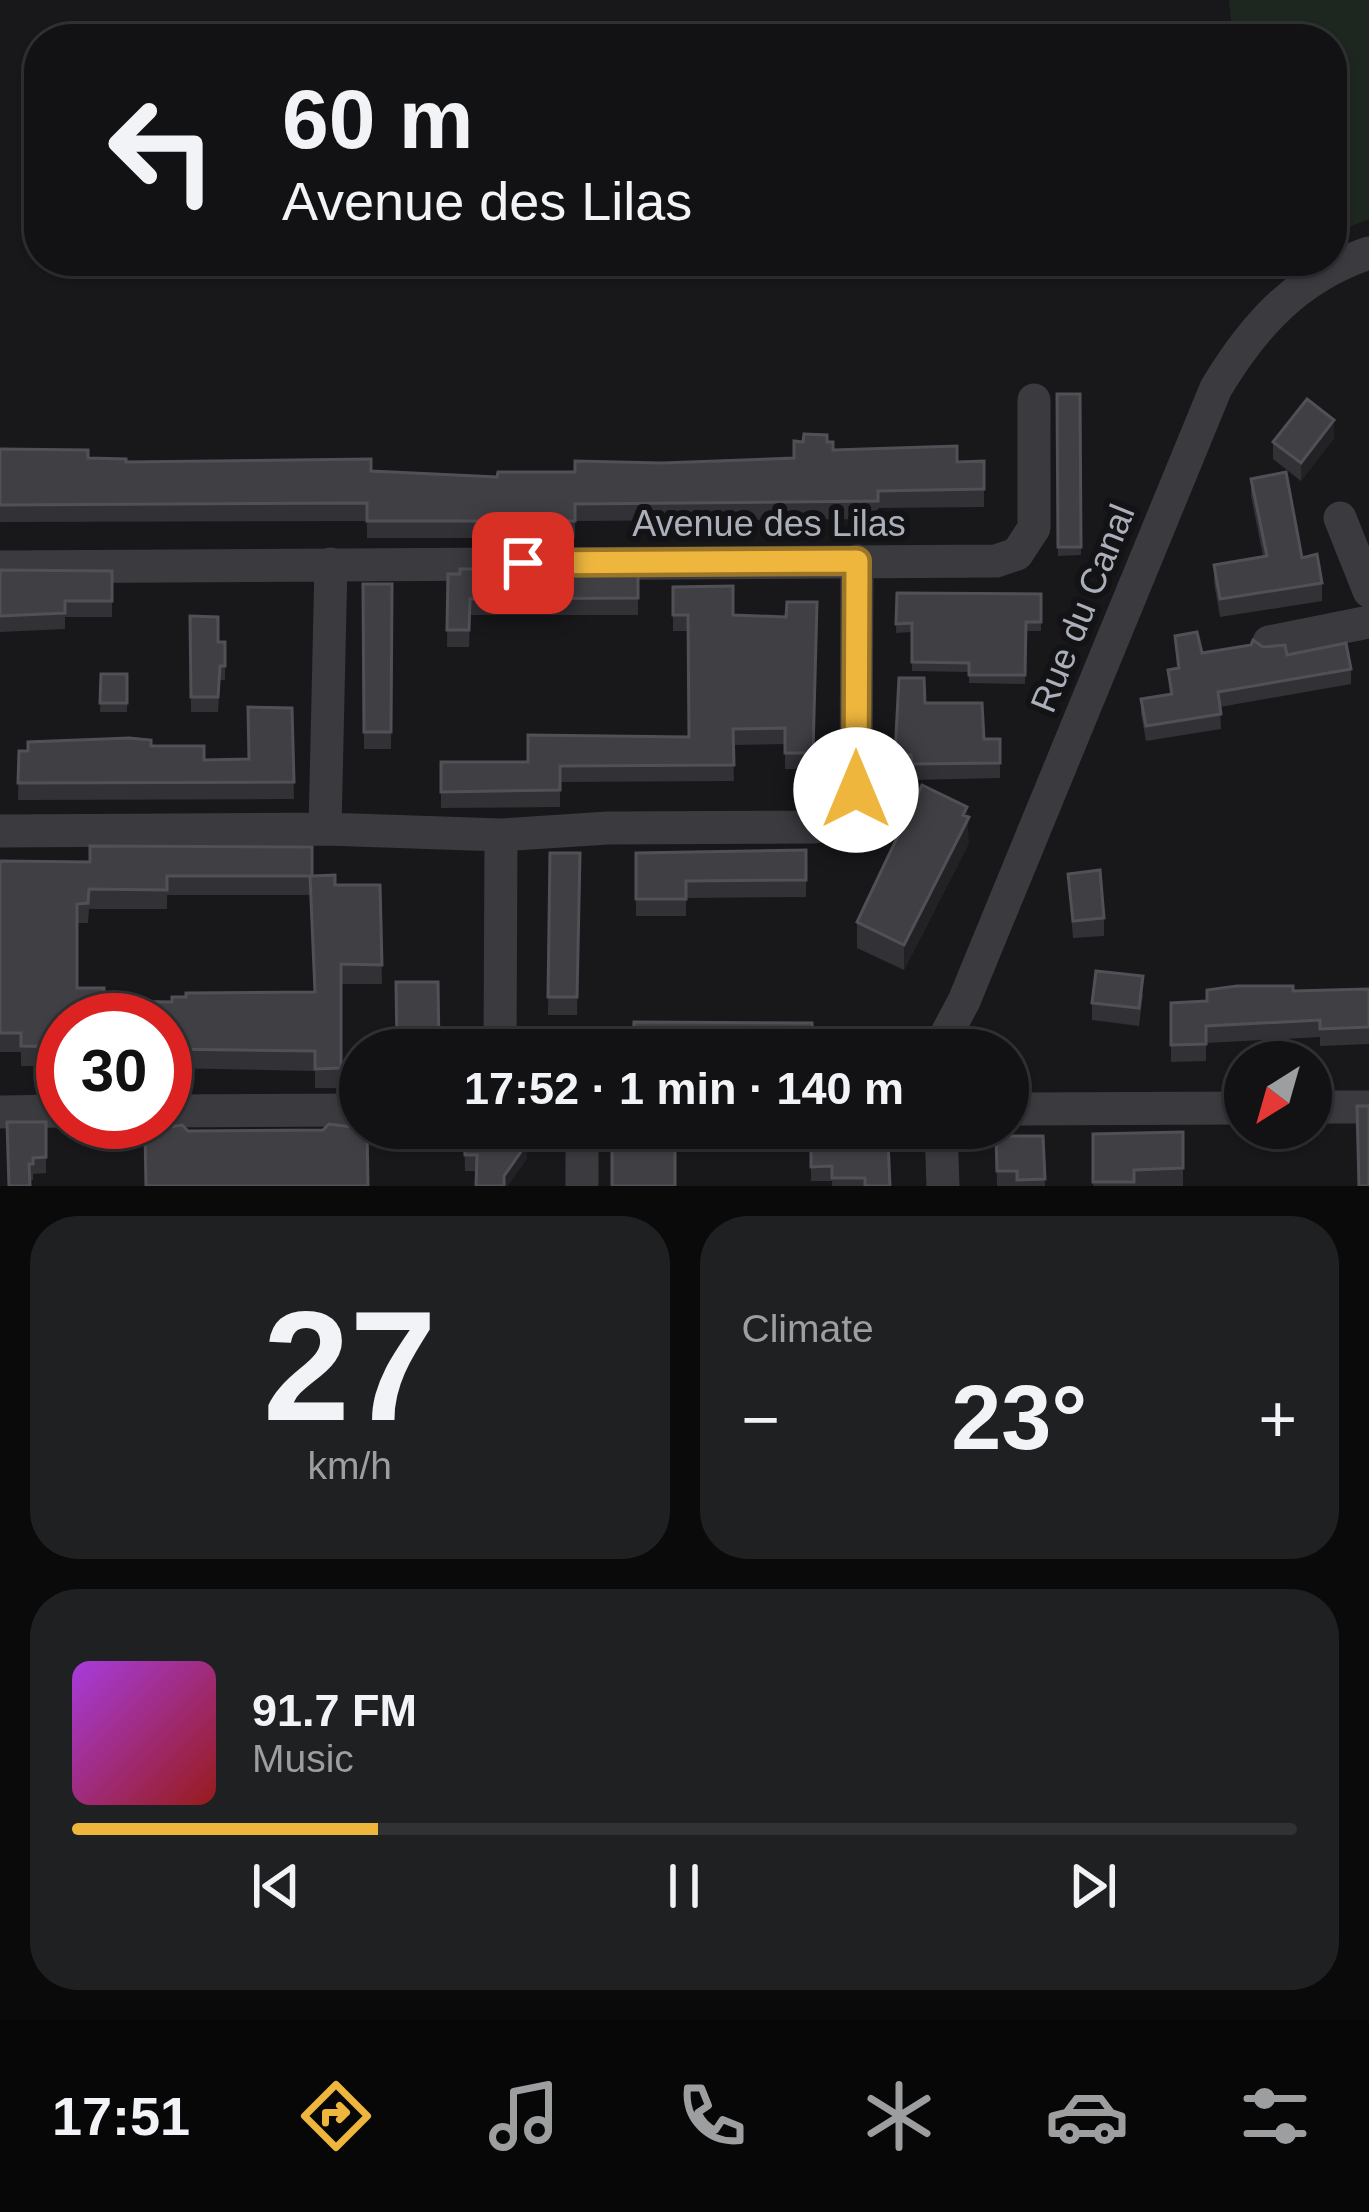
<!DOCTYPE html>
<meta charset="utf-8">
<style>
body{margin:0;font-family:Helvetica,sans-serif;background:#1f2022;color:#f1f3f6;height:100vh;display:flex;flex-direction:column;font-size:45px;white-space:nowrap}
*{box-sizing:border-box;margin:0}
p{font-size:39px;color:#9c9ea0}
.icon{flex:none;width:66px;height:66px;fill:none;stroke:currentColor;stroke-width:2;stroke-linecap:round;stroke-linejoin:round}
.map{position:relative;height:1186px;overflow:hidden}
.panel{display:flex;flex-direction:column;gap:30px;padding:30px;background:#0a0a0b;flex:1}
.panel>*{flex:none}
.guide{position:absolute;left:24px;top:24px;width:1323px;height:252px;border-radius:48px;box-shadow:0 3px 9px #0004,0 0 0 3px #313234;background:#121214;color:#f1f3f6;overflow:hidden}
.needle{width:78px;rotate:217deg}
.buttons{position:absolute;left:1224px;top:1041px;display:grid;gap:24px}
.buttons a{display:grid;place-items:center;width:108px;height:108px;border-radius:50%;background:#121214;box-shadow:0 3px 9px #0004,0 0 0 3px #313234;font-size:60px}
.speed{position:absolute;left:36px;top:993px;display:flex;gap:24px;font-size:60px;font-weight:700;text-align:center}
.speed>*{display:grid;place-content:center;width:156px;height:156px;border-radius:50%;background:#121214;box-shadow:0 3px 9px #0004,0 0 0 3px #313234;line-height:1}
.speed .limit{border:18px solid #d22;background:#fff;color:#111}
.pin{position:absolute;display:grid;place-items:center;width:102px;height:102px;color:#fff;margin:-51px;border-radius:24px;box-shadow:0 6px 18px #0006}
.me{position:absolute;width:132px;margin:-66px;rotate:0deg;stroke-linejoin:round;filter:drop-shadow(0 0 9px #0008)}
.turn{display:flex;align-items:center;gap:42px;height:252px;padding:0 60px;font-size:54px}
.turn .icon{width:156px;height:156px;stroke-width:2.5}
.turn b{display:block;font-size:84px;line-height:102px}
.big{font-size:90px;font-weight:700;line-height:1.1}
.panel .card{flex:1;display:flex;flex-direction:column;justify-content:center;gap:18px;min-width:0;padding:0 42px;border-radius:48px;background:#1f2022}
.panel .dial{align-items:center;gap:0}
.dial b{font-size:156px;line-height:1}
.song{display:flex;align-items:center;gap:36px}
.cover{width:144px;height:144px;border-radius:18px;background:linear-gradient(135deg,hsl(280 70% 55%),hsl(0 70% 35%))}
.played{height:12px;border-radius:6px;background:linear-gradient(90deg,#eeb63d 25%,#313234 25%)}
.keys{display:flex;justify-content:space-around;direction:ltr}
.heat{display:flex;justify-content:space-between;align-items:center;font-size:66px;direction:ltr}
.panel .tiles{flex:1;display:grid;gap:30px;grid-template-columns:1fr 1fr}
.card:last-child{grid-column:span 2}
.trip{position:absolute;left:339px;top:1029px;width:690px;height:120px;border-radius:60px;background:#121214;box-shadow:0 3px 9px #0004,0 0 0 3px #313234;font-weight:700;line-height:120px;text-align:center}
.dock{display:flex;height:192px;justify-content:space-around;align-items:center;background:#070708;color:#9c9ea0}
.dock .icon{width:84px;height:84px}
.dock .active{color:#eeb63d}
.dock b{font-size:54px;color:#f1f3f6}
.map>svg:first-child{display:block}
</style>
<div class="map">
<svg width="1369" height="1186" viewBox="0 0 1369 1186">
<rect width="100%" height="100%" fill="#18181b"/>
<path fill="#1e2620" d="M 1229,0 L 1369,0 L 1369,219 L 1332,234 L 1332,39 L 1233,39 Z"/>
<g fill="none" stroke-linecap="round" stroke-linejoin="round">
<path stroke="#3a3a3f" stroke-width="33" d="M 1340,518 L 1369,591
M 331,564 L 325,829 L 501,835 L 500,1050
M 0,567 L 996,561 L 1017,554 L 1034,528 L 1034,400
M 1269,642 L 1369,622
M 0,831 L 325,829
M 501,835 L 608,828 L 815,827 L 837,820 L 856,790 L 857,561
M 938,1050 L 964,1001 L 1216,388 C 1254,325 1297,277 1369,253
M 1311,1107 L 1369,1107
M 1008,1109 L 1245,1108
M 165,1111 L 360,1110
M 0,1112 L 63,1111
M 941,1128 L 943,1186
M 582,1186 L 582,1128"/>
</g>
<path fill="#323136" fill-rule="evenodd" d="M 1057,394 L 1080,394 L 1081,555 L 1058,556 Z
M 1334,438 L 1301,481 L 1273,459 L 1273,442 Z
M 827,442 L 833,450 L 957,462 L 984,461 L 984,507 L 878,508 L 878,519 L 575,521 L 575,538 L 367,538 L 367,521 L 0,522 L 0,449 L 126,462 L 497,477 L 575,472 L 662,463 L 794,458 Z
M 1251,479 L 1302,558 L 1322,583 L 1322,601 L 1220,617 L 1214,583 L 1214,565 L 1263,556 L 1251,496 Z
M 638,569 L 638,615 L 470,615 L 469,647 L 447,647 L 448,574 Z
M 0,570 L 112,571 L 112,617 L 65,617 L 65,629 L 0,632 Z
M 363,584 L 392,584 L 391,749 L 364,749 Z
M 673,587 L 733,615 L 786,617 L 817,602 L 813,769 L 785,769 L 785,744 L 733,745 L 734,781 L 560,782 L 560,807 L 441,808 L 441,762 L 528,762 L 689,737 L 688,631 L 673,631 Z
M 897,593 L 1041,594 L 1041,631 L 1026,631 L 1025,684 L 969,683 L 969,672 L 912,671 L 912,632 L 896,633 Z
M 190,616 L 218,642 L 225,642 L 225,680 L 220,680 L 218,712 L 191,712 Z
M 1175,636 L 1202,653 L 1263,647 L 1351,669 L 1351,684 L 1220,707 L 1221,729 L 1146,741 L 1141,714 L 1141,699 L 1170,695 L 1168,670 L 1177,668 Z
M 101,674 L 127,674 L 127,712 L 100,712 Z
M 899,678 L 925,703 L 984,739 L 1000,739 L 1000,778 L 912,780 L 911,770 L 895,771 Z
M 292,708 L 294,799 L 18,800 L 19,751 L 151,746 L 204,760 L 249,759 Z
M 969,843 L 904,970 L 857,948 L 857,922 Z
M 806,850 L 806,897 L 686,898 L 686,916 L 636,916 L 636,853 Z
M 550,853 L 580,853 L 577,1015 L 548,1015 Z
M 0,861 L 312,876 L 335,885 L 380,885 L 382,984 L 341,984 L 341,1088 L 315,1088 L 315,1071 L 165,1068 L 165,1020 L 63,1020 L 63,1066 L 21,1066 L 21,1052 L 0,1052 ZM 167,895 L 310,895 L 314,992 L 172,1002 L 104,1001 L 77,988 L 77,923 L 88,923 L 89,909 L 167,909 Z
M 1068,874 L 1104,918 L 1104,936 L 1073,938 Z
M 1369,989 L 1369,1044 L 1320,1046 L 1320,1037 L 1206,1043 L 1206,1061 L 1171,1062 L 1171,1003 L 1207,1001 L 1293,991 Z
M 1143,994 L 1139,1026 L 1092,1020 L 1092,1003 Z
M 46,1122 L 46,1173 L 33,1174 L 33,1180 L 8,1186 Z
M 464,1128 L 521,1139 L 527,1159 L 477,1171 L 465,1171 Z
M 1183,1132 L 1183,1186 L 1093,1186 L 1093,1134 Z
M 996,1136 L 1043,1136 L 1045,1186 L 997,1186 Z
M 811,1141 L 890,1186 L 832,1186 L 832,1181 L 811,1181 Z"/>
<path fill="#222225" d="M 1334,420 L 1334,438 L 1301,481 L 1301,463 Z
M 967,807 L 969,843 L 904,970 L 904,945 Z
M 527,1143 L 527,1159 L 508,1186 L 504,1186 L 504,1176 Z"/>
<path fill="#3f3f44" stroke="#505057" stroke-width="3" fill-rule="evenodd" d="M 1057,394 L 1080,394 L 1081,547 L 1058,547 Z
M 1307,399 L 1334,420 L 1301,463 L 1273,442 Z
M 804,434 L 827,435 L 827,442 L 833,442 L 833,450 L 957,446 L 957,462 L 984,461 L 984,489 L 878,491 L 878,501 L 575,504 L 575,521 L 367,521 L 367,503 L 0,505 L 0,449 L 88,450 L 88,458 L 126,459 L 126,462 L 371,459 L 371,471 L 497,477 L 498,472 L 575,472 L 575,461 L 662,463 L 794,458 L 794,441 L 803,442 Z
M 1286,472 L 1302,558 L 1317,554 L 1322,583 L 1220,599 L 1214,565 L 1267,556 L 1251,479 Z
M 460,569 L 638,569 L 638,598 L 470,599 L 469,630 L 447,630 L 448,574 L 460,574 Z
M 0,570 L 112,571 L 112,601 L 65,601 L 65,613 L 0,616 Z
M 363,584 L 392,584 L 391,732 L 364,732 Z
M 733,586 L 733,615 L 786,617 L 787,602 L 817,602 L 813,753 L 785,753 L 785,728 L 733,729 L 734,765 L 560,766 L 560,790 L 441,792 L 441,762 L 528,762 L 528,735 L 689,737 L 688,615 L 673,615 L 673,587 Z
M 897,593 L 1041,594 L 1041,622 L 1026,622 L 1025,675 L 969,675 L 969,663 L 912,662 L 912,623 L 896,624 Z
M 190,616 L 218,617 L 218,642 L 225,642 L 225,666 L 220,666 L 218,697 L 191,697 Z
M 1197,632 L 1202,653 L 1251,645 L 1253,640 L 1263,647 L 1285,645 L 1287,655 L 1346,643 L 1351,669 L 1218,692 L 1221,714 L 1146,726 L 1141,699 L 1172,694 L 1168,670 L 1179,668 L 1175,636 Z
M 101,674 L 127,674 L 127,703 L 100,703 Z
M 899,678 L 924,678 L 925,703 L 982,703 L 984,739 L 1000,739 L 1000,763 L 912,764 L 911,755 L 895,755 Z
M 248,707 L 292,708 L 294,782 L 18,783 L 19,751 L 28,751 L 28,742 L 129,738 L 151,740 L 151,746 L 204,746 L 204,760 L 249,759 Z
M 922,785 L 967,807 L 963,815 L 969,817 L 904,945 L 857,922 Z
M 90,846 L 312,847 L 312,876 L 335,875 L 335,885 L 380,885 L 382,965 L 341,964 L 341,1068 L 315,1069 L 315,1051 L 165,1049 L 165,1020 L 63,1020 L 63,1047 L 21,1046 L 21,1033 L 0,1033 L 0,861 L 90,862 ZM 167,876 L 310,876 L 315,992 L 186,993 L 186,997 L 172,997 L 172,1002 L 104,1001 L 104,988 L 77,988 L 77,904 L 88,903 L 89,889 L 167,890 Z
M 806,850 L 806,880 L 686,881 L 686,899 L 636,899 L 636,853 Z
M 550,853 L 580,853 L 577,997 L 548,997 Z
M 1100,870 L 1104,918 L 1073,921 L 1068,874 Z
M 1096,971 L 1143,976 L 1139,1008 L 1092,1003 Z
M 396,982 L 438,982 L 439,1050 L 397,1050 Z
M 1237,986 L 1293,986 L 1293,991 L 1369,989 L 1369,1027 L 1320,1029 L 1320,1020 L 1206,1026 L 1206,1044 L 1171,1045 L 1171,1003 L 1207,1001 L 1207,990 Z
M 634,1022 L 812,1023 L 813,1050 L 633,1050 Z
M 1357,1106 L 1369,1106 L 1369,1186 L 1359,1186 Z
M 7,1122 L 46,1122 L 46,1157 L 33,1158 L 33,1164 L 29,1164 L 30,1186 L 9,1186 Z
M 329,1124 L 367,1129 L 368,1186 L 146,1186 L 145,1131 L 182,1125 L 188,1131 L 323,1130 Z
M 464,1128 L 521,1128 L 521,1139 L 527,1143 L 504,1176 L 504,1186 L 476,1186 L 477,1155 L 465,1155 Z
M 1183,1132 L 1183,1168 L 1134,1170 L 1134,1182 L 1093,1182 L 1093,1134 Z
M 675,1135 L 675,1186 L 612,1186 L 612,1137 Z
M 996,1136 L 1043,1136 L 1045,1179 L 1017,1180 L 1017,1171 L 997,1171 Z
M 811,1141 L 888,1141 L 890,1186 L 865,1186 L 865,1178 L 832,1178 L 832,1166 L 811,1167 Z"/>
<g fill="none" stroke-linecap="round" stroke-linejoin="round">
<defs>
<path id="route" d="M 523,563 L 857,561 L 856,790"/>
</defs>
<use href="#route" stroke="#9b7628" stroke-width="30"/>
<use href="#route" stroke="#eeb63d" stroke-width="21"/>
</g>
<g text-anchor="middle" stroke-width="12" stroke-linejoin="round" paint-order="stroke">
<g font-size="36" fill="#abafba" stroke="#131316">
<text x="769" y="536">Avenue des Lilas</text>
<text transform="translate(1082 608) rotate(-68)" y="13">Rue du Canal</text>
</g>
</g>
</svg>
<div class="buttons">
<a><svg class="needle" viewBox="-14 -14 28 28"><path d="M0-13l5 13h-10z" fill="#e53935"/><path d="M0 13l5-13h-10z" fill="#9c9ea0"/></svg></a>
</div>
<div class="speed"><div class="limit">30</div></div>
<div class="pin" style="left:523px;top:563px;background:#d93025"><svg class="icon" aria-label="arrive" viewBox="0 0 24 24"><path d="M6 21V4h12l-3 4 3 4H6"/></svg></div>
<svg class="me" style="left:856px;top:790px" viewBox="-20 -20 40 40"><circle r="19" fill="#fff"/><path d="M0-13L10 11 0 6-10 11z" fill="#eeb63d"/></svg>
<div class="trip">17:52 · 1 min · 140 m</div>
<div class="guide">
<div class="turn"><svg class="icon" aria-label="left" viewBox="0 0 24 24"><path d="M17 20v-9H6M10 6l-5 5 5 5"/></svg><div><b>60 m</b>Avenue des Lilas</div></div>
</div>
</div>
<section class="panel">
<div class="tiles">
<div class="card dial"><b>27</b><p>km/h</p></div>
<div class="card"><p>Climate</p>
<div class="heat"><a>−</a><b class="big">23°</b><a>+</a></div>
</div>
<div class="card">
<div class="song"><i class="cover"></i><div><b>91.7 FM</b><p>Music</p></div></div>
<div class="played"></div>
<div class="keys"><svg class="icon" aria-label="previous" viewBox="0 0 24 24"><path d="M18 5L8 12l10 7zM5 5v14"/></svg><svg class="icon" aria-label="pause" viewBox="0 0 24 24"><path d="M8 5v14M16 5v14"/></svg><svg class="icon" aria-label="next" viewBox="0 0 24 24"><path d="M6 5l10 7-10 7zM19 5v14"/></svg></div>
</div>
</div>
</section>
<nav class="dock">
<b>17:51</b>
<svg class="icon active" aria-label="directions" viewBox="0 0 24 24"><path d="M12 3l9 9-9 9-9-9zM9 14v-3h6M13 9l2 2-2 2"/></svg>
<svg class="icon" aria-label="music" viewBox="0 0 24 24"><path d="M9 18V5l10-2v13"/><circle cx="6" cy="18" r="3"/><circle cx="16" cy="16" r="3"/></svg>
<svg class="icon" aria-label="phone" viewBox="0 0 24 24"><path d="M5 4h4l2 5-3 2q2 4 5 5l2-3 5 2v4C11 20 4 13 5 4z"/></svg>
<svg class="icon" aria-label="climate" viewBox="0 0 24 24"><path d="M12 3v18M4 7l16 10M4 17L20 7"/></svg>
<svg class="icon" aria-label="car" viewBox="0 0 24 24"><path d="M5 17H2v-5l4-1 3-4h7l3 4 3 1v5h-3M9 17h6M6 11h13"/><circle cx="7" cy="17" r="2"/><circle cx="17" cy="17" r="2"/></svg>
<svg class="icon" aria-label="filters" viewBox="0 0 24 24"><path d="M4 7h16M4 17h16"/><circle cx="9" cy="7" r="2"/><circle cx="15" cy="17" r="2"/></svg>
</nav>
